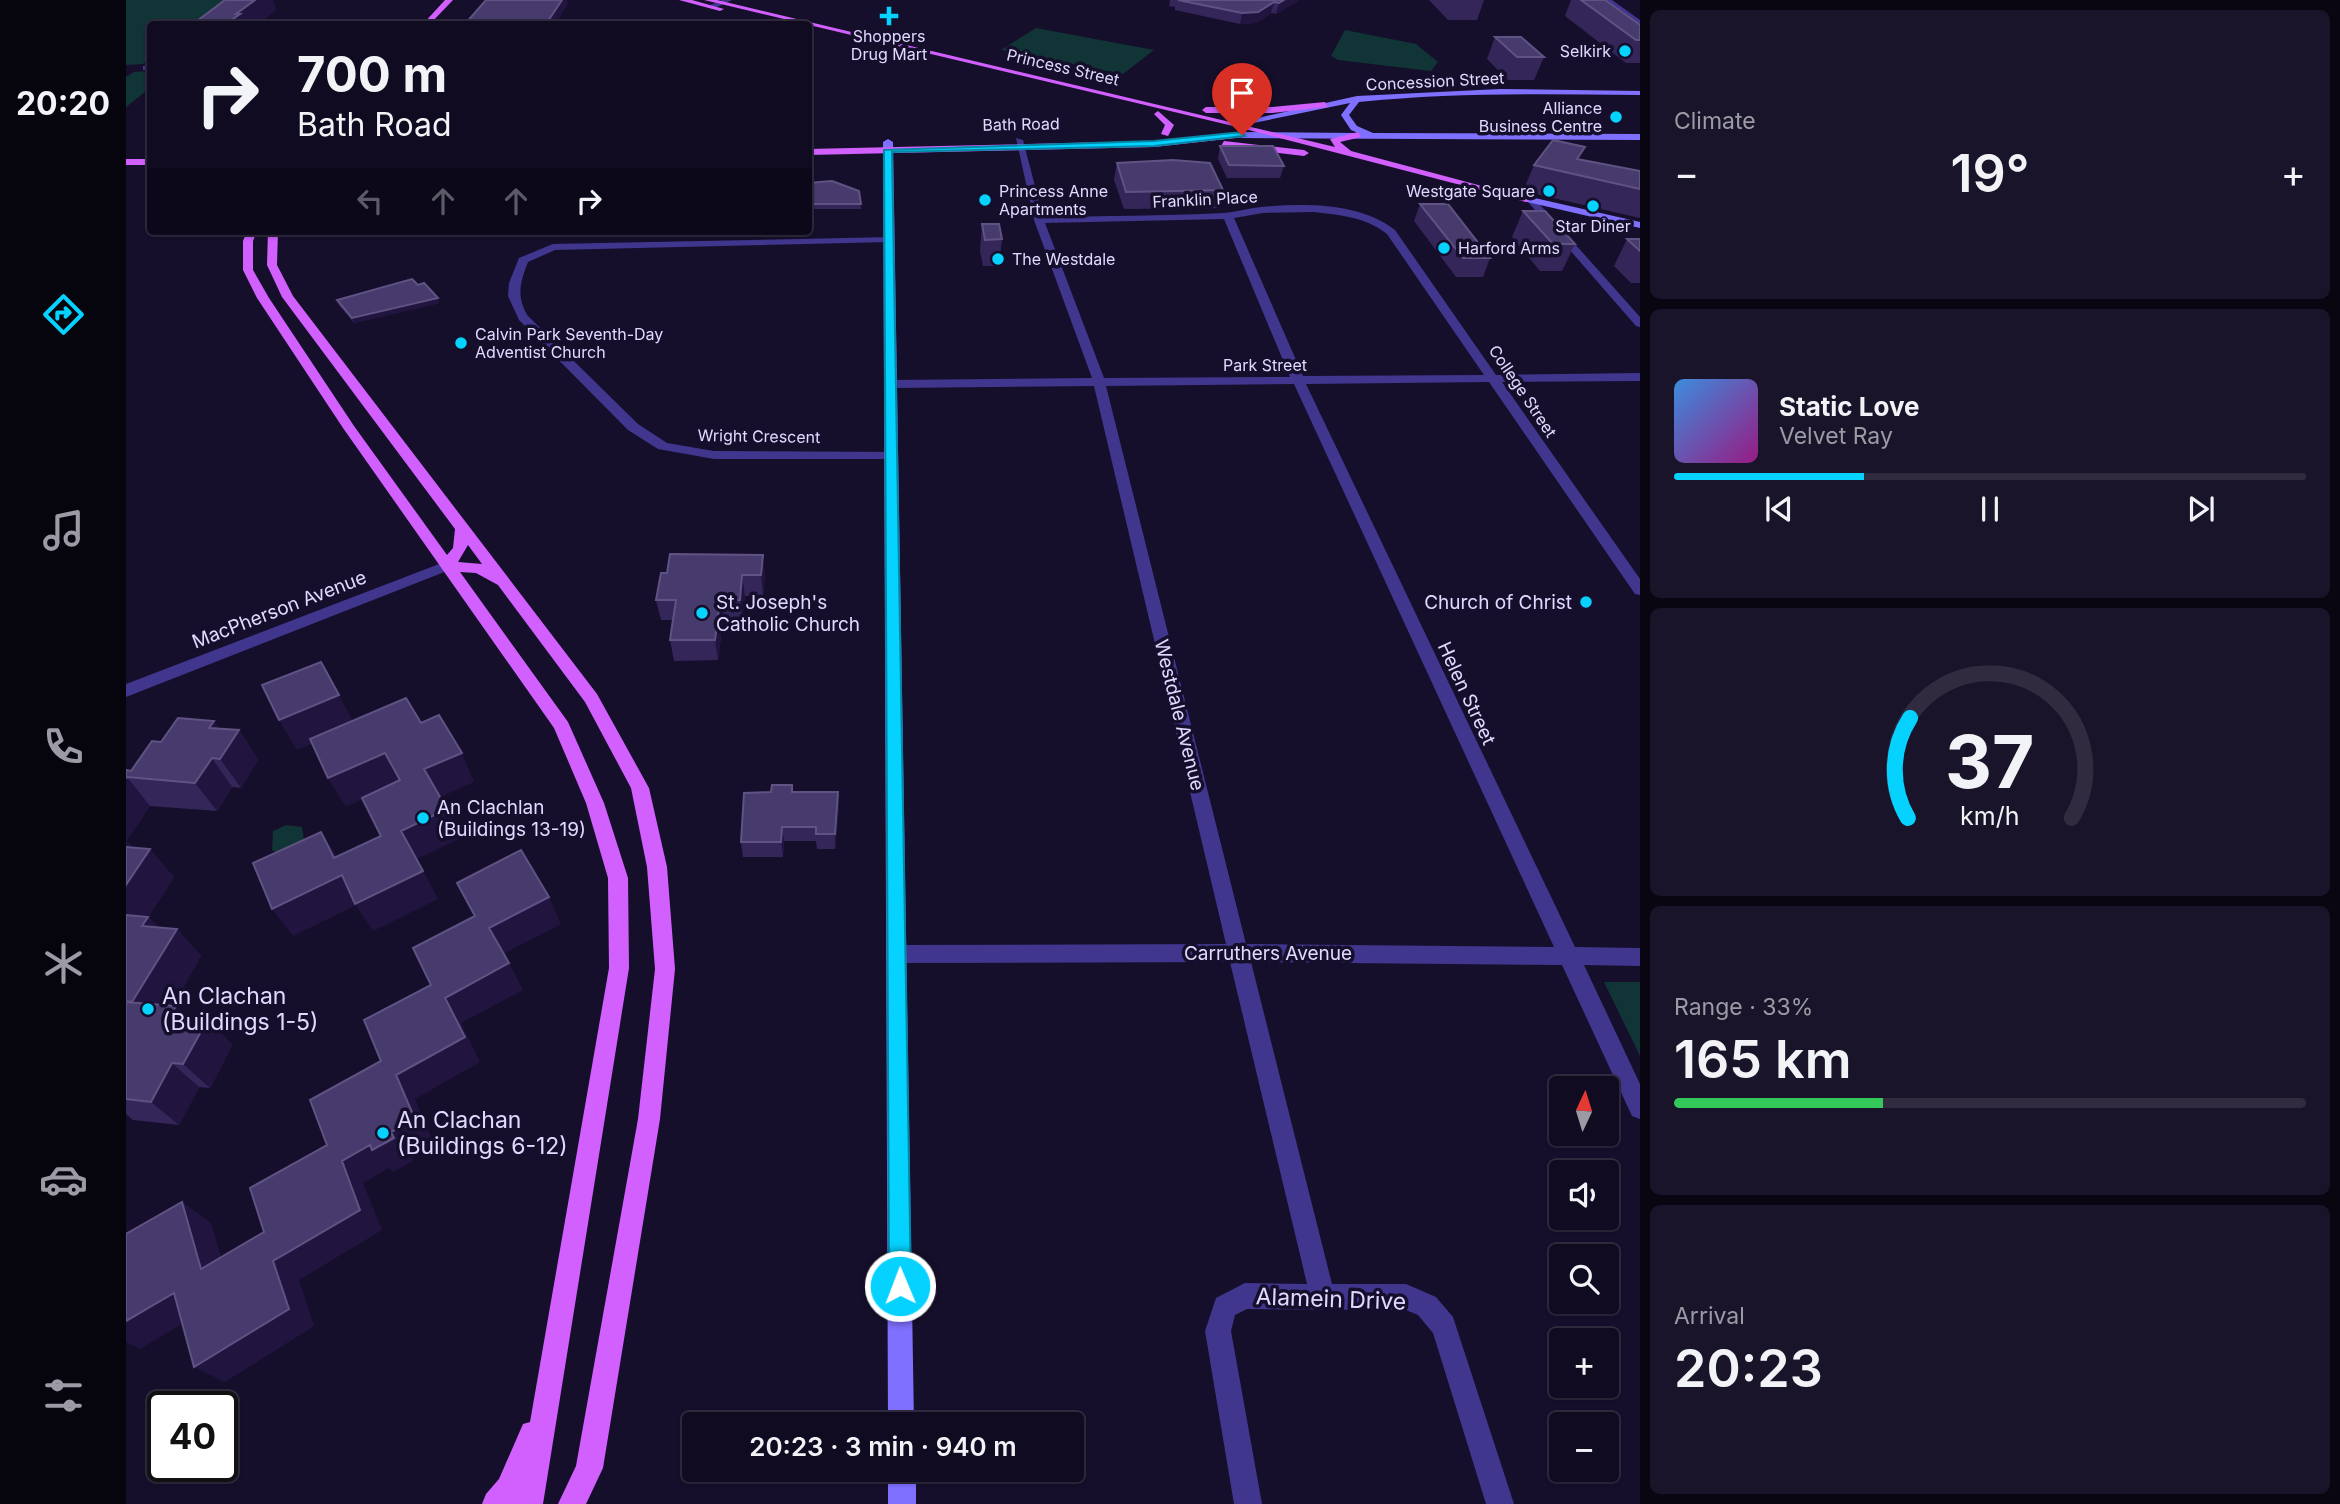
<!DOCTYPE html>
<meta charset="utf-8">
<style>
body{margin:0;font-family:Inter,sans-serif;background:#19142a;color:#f1f3f6;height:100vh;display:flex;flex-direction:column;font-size:26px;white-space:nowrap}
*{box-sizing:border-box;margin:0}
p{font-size:23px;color:#9c9ba5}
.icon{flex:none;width:38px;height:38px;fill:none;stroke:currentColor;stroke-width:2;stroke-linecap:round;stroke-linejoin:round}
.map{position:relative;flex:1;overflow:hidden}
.details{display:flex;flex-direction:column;gap:10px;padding:10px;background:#090612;width:700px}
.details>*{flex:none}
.guide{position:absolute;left:21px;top:21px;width:665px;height:214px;border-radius:7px;box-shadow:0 2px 5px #0004,0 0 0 2px #302b3f;background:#100b21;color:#f1f3f6;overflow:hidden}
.needle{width:46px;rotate:4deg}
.fabs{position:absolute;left:1423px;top:1076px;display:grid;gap:14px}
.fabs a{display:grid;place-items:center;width:70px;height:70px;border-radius:7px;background:#100b21;box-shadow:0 2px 5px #0004,0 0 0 2px #302b3f;font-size:35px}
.speed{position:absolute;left:21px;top:1391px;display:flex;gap:14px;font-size:35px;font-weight:700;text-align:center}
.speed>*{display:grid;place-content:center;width:91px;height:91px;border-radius:50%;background:#100b21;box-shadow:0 2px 5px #0004,0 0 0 2px #302b3f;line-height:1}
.speed .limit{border:4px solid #111;border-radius:10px;background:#fff;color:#111}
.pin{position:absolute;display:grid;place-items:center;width:60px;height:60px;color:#fff;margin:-72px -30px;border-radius:50% 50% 50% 0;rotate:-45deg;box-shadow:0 0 7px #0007}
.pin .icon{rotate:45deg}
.me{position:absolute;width:77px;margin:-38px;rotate:359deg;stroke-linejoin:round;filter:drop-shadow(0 0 5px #0008)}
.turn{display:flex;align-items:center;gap:24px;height:147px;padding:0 35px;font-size:32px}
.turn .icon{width:91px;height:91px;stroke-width:2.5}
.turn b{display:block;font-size:49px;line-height:60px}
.lanes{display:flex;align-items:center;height:66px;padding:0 35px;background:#0003;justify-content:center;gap:35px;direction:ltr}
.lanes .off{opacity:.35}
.big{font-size:52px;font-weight:600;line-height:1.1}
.details .widget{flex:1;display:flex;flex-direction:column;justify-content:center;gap:10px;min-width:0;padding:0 24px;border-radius:10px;background:#19142a}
.details .dial{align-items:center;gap:0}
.dial svg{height:182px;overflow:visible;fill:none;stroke:#302b3f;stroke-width:7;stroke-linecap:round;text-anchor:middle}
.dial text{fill:#f1f3f6;stroke:none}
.song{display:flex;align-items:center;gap:21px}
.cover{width:84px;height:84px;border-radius:10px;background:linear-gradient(135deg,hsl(210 70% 55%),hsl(310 70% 35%))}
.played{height:7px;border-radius:4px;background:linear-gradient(90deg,#05d2ff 30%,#302b3f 30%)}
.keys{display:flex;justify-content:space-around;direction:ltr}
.heat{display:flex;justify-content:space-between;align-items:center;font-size:38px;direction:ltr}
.charge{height:10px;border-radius:5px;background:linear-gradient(90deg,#34c759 33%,#302b3f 0)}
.trip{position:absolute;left:556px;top:1412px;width:402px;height:70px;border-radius:7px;background:#100b21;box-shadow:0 2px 5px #0004,0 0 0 2px #302b3f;font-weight:600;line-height:70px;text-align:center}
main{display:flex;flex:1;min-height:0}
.tabs{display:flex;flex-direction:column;width:126px;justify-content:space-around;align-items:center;background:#06040d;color:#9c9ba5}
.tabs .icon{width:49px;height:49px}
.tabs .active{color:#05d2ff}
.tabs b{font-size:32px;color:#f1f3f6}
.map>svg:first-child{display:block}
</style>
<main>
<nav class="tabs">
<b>20:20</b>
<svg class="icon active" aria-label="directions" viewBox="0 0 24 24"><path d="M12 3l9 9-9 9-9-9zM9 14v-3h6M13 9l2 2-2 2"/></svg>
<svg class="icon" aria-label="music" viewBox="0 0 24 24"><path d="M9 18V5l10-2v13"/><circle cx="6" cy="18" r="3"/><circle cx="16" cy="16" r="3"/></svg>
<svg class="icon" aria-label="phone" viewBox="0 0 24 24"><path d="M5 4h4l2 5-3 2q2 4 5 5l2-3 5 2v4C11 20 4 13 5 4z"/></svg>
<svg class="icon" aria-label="climate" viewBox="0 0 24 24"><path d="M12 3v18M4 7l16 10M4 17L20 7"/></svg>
<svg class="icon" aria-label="car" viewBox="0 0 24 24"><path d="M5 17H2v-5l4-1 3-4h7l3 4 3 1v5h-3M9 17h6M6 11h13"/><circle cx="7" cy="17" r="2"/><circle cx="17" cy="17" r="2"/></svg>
<svg class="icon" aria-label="filters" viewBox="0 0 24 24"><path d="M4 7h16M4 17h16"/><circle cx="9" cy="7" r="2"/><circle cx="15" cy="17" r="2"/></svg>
</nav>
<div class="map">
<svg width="1514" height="1504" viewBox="0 0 1514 1504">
<rect width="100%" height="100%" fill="#160f2c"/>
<path fill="#113436" d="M 0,0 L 104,0 L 71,24 L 24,24 L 24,59 L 17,64 L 0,65 Z
M 910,28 L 1028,50 L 997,74 L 875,50 Z
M 1219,30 L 1290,44 L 1312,62 L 1305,71 L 1212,60 L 1205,56 Z
M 24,71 L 24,88 L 0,107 L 0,77 L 8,72 Z
M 160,825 L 176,827 L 178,840 L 165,850 L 151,853 L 146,850 L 147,831 Z
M 1478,982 L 1514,982 L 1514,1056 Z"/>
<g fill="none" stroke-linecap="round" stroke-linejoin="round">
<path fill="#40368e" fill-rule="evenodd" d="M 596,0 L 606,0 L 587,9 L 580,7 Z
M 1477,0 L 1486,0 L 1514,20 L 1514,25 Z
M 17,66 L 24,66 L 24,70 L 17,70 Z
M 890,138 L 897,140 L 917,217 C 978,216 1038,216 1098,213 C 1111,212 1123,208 1135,207 C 1177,203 1234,202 1269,230 L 1370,375 L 1514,373 L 1514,381 L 1376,382 L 1514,579 L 1514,595 L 1509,594 L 1363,382 L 1180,384 L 1449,947 L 1514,948 L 1514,966 L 1458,965 L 1514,1084 L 1514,1119 L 1506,1116 L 1436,965 L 1125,962 L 1206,1284 L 1280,1284 L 1310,1297 L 1327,1317 L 1388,1504 L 1360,1504 L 1307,1333 L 1292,1315 L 1280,1310 L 1121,1309 L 1109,1315 L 1105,1331 L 1136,1504 L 1108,1504 L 1079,1331 L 1090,1298 L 1119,1283 L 1181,1284 L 1104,962 L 770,963 L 763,960 L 760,954 L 763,948 L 770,945 L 1100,944 L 968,386 L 765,388 L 759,384 L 765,380 L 966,378 L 908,220 ZM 1187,212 C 1214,215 1240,217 1261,234 L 1358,375 L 1177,376 L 1108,218 L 1137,213 ZM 1098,219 L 1164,377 L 978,378 L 919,223 ZM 1168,384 L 1428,947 L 1120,944 L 980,386 Z
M 1402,198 L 1408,198 L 1514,317 L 1514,327 L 1510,326 L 1402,202 Z
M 767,237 L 768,239 L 763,242 L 429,250 L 402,262 C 394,282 390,297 402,316 L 512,424 L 541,443 L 588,451 L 770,452 L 772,455 L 765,459 L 588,459 L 532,449 L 502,430 L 393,320 L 382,296 L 383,283 L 393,258 L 427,244 Z
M 321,561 L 328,566 L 326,569 L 0,697 L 0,684 Z"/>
<path fill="#7f70ff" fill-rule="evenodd" d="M 1374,89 L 1514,91 L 1514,95 C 1420,94 1327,92 1233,102 L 1223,115 L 1231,126 L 1247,133 L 1514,134 L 1514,140 L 1116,138 L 1112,135 L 1116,132 L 1232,133 L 1225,130 L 1215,115 L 1224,103 L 1108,127 L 1104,124 L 1231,96 Z
M 762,139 L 767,142 L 788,1424 L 762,1424 L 757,142 Z
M 1400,196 L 1514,222 L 1514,228 L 1397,201 L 1397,197 Z
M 762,1470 L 790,1470 L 790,1504 L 762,1504 Z"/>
<path fill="#d160ff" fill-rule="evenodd" d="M 319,0 L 327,0 L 304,24 L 297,24 Z
M 553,0 L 566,0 L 598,9 L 594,11 Z
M 578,0 L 591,0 L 1209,147 L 1204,139 L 1232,132 L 1235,137 L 1214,142 L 1225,151 L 1405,199 L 1400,202 L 1107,126 Z
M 1199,102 L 1202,107 L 1146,113 L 1080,113 L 1076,110 L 1080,107 L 1146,107 Z
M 1032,111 L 1048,125 L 1042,136 L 1035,134 L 1039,125 L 1028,114 Z
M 1116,132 L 1119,137 L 1028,147 L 682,155 L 682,149 L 1028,141 Z
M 1098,141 L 1178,150 L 1183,153 L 1178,156 L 1095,146 Z
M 0,159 L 24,159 L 24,165 L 0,165 Z
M 121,231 L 131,231 L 127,241 L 127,270 L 143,298 L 228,426 L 321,555 L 327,548 L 329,529 L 156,297 L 141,265 L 142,231 L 152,231 L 151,265 L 167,296 L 471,694 L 523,788 L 541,867 L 549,969 L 534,1119 L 477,1468 L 460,1504 L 432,1504 L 450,1466 L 512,1119 L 529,969 L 521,867 L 505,788 L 459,702 L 372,585 L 350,573 L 334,572 L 442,722 L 478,803 L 502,878 L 503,968 L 417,1504 L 356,1504 L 360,1494 L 373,1479 L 397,1424 L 404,1422 L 483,968 L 482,878 L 460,803 L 428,728 L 217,428 L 131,298 L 117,270 L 117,241 ZM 342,545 L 356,564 L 332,562 Z"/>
</g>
<path fill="#35265a" d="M 1044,0 L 1173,0 L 1150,14 L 1145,13 L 1130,23 L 1114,24 L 1049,10 L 1049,7 L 1043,6 Z
M 1303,0 L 1358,0 L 1351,20 L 1322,20 Z
M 1445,0 L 1479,0 L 1514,25 L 1514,63 L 1500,63 L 1439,16 Z
M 1369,37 L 1418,57 L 1408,80 L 1382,80 L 1361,59 Z
M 1094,146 L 1158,166 L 1154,178 L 1101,178 L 1092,159 Z
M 1454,159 L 1514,171 L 1514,218 L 1397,191 L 1408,165 Z
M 991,163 L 1097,190 L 1093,208 L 998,209 L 988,180 Z
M 682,183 L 733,191 L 735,209 L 682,209 Z
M 1294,204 L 1364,258 L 1357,277 L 1330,277 L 1288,221 Z
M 1397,211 L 1449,244 L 1436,271 L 1414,271 L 1386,237 Z
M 856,224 L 876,239 L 873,266 L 857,266 L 854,251 Z
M 1501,239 L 1514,239 L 1514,283 L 1505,283 L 1488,266 Z
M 292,285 L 313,303 L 228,323 L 213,305 L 211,300 Z
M 541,573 L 639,575 L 637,595 L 619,596 L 616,620 L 597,620 L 592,660 L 548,661 L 544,640 L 547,620 L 535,620 L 530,600 Z
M 113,730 L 132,760 L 115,788 L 106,787 L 91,811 L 24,806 L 0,841 L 0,770 L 5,771 L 35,742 Z
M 666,785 L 667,792 L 712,792 L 713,807 L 709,849 L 691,849 L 690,841 L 658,841 L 657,857 L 617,857 L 615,842 L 645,792 Z
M 0,841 L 6,847 L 48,877 L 22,917 L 32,927 L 51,929 L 75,956 L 46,1006 L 62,1018 L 82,1019 L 106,1045 L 84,1088 L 73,1087 L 53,1125 L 7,1120 L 0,1114 Z"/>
<path fill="#211540" d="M 129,0 L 147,0 L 150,10 L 133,24 L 100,24 L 110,14 Z
M 436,0 L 441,0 L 442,4 L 429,24 L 420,24 Z
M 1158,0 L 1173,0 L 1150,14 L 1153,3 Z
M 1148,2 L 1145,13 L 1130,23 L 1114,24 L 1116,13 Z
M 312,298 L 313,303 L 228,323 L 226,318 Z
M 637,555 L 639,575 L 637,595 L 635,575 Z
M 616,575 L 619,596 L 616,620 L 614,600 Z
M 594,600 L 597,620 L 592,660 L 589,640 Z
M 195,662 L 229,725 L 171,750 L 153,720 Z
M 88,721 L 104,745 L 113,730 L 132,760 L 115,788 L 94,759 L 83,728 Z
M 259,753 L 274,782 L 220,807 L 202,778 Z
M 336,753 L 348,782 L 312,798 L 298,769 Z
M 86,758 L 106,787 L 91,811 L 69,783 Z
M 1,777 L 24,806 L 0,841 L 0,778 Z
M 712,792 L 713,807 L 709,849 L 709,834 Z
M 321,809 L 335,838 L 291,859 L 312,899 L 247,931 L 230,905 L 167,936 L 146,909 L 275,831 Z
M 656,827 L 658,841 L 657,857 L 655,842 Z
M 195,832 L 213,860 L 208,858 Z
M 0,841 L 17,860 L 24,849 L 48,877 L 22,917 L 44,940 L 51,929 L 75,956 L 33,1028 L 6,1002 L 0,933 Z
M 423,897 L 435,924 L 377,954 L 363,928 Z
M 383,963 L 397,990 L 335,1023 L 354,1062 L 289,1099 L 307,1142 L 285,1155 L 287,1161 L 267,1172 L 263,1168 L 237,1183 L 256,1230 L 173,1280 L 188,1326 L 99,1382 L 68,1367 L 147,1261 L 216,1161 L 265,1132 L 270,1075 L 319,998 Z
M 50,1006 L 75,1031 L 82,1019 L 106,1045 L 84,1088 L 57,1064 L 44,1016 Z
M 46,1063 L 73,1087 L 53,1125 L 25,1102 Z
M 56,1202 L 85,1223 L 104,1287 L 75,1269 Z
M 48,1293 L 79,1310 L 14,1349 L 0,1342 L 0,1321 Z"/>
<path fill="#473a6c" stroke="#605383" stroke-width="2" d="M 99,0 L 129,0 L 110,14 L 114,14 L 100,24 L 67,24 Z
M 360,0 L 436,0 L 420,24 L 339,24 Z
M 1052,0 L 1158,0 L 1153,3 L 1148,2 L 1132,12 L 1116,13 Z
M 1455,0 L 1479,0 L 1514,25 L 1514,40 L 1510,40 Z
M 1369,37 L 1395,37 L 1418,57 L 1391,57 Z
M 1427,140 L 1459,147 L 1451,159 L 1514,171 L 1514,189 L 1408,165 Z
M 1094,146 L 1147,146 L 1158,166 L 1103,165 Z
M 1047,160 L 1084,163 L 1097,190 L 1000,192 L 991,163 Z
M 706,181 L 733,191 L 735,204 L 682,204 L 682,183 Z
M 1294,204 L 1322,204 L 1364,258 L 1337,258 Z
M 1397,211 L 1419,211 L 1449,244 L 1427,244 Z
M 856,224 L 873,224 L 876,239 L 859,240 Z
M 1501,239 L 1514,239 L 1514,251 Z
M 286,279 L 292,285 L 298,283 L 312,298 L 226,318 L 211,300 Z
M 544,554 L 637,555 L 635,575 L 616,575 L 614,600 L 594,600 L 589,640 L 544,640 L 550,600 L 530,600 L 535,573 L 541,573 Z
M 195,662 L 213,695 L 153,720 L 136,685 Z
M 280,698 L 295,723 L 313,715 L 336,753 L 298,769 L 321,809 L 275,831 L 297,871 L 229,904 L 216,875 L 146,909 L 127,863 L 195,832 L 208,858 L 255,836 L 236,798 L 274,780 L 259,753 L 202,778 L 184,739 Z
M 52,718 L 88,721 L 83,728 L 113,730 L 94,759 L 86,758 L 69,783 L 1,777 L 0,778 L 0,770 L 5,771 L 26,741 L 35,742 Z
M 646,785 L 666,785 L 666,792 L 712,792 L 709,834 L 690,834 L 690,827 L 656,827 L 655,842 L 615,842 L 618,793 L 645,792 Z
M 0,847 L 24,849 L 0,885 Z
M 395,850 L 423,897 L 363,928 L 383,963 L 319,998 L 339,1037 L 270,1075 L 289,1119 L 265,1132 L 268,1138 L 246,1150 L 244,1145 L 216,1161 L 234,1210 L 147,1261 L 163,1309 L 68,1367 L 48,1293 L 0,1321 L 0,1234 L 56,1202 L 75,1269 L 138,1232 L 124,1188 L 201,1145 L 184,1100 L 255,1061 L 238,1020 L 305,985 L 287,948 L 349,916 L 331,883 Z
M 0,915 L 22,917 L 16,926 L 51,929 L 6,1002 L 0,1001 Z
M 0,1002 L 50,1006 L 44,1016 L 82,1019 L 57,1064 L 46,1063 L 25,1102 L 0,1099 Z"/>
<path fill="#05d2ff" stroke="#0388a6" stroke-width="2" d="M 1116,132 L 1119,136 L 1028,146 L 766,152 L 785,1286 L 782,1294 L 774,1297 L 766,1294 L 763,1286 L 758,150 L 1028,141 Z"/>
<g fill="#05d2ff" stroke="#160f2c" stroke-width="2.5">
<path d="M759.5 5.5h7v7h7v7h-7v7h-7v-7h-7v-7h7z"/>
<circle cx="1499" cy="51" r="7"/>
<circle cx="1490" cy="117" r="7"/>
<circle cx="1423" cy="191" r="7"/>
<circle cx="859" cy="200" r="7"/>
<circle cx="1467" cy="206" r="7"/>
<circle cx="1318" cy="248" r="7"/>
<circle cx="872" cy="259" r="7"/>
<circle cx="335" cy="343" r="7"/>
<circle cx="1460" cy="602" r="7"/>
<circle cx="576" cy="613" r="7"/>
<circle cx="297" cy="818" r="7"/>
<circle cx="22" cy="1009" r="7"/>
<circle cx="257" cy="1133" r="7"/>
</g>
<g text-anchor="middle" stroke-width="7" stroke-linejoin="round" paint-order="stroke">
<g font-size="16" fill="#e1d9ff" stroke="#160f2c" text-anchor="start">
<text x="763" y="42" text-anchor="middle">Shoppers<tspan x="763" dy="18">Drug Mart</tspan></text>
<text x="1485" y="57" text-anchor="end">Selkirk</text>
<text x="1476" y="114" text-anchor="end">Alliance<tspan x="1476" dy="18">Business Centre</tspan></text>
<text x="873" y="197">Princess Anne<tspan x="873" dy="18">Apartments</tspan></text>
<text x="1409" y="197" text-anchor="end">Westgate Square</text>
<text x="1467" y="232" text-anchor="middle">Star Diner</text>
<text x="1332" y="254">Harford Arms</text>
<text x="886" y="265">The Westdale</text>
<text x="349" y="340">Calvin Park Seventh-Day<tspan x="349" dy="18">Adventist Church</tspan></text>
</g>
<g font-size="16" fill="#e1d9ff" stroke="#160f2c">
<text transform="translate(937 67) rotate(13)" y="6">Princess Street</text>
<text transform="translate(1309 81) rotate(-3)" y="6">Concession Street</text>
<text transform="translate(895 124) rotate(-1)" y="6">Bath Road</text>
<text transform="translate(1079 199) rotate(-3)" y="6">Franklin Place</text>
<text x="1139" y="371">Park Street</text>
<text transform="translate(1397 391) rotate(56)" y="6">College Street</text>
<text transform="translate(633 436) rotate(1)" y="6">Wright Crescent</text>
</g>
<g font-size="19" fill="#e1d9ff" stroke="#160f2c" text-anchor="start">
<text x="590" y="609">St. Joseph's<tspan x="590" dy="22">Catholic Church</tspan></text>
<text x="1446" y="609" text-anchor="end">Church of Christ</text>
<text x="311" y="814">An Clachlan<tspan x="311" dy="22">(Buildings 13-19)</tspan></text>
</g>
<g font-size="19" fill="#e1d9ff" stroke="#160f2c">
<text transform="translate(153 609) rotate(-21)" y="7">MacPherson Avenue</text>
<text transform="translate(1341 693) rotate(65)" y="7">Helen Street</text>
<text transform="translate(1054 715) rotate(76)" y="7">Westdale Avenue</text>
<text x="1142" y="960">Carruthers Avenue</text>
</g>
<g font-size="23" fill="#e1d9ff" stroke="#160f2c" text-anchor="start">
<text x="36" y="1004">An Clachan<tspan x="36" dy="26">(Buildings 1-5)</tspan></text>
<text x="271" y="1128">An Clachan<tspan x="271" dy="26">(Buildings 6-12)</tspan></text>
</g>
<g font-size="23" fill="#e1d9ff" stroke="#160f2c">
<text transform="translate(1205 1299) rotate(2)" y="8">Alamein Drive</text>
</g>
</g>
</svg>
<div class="fabs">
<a><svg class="needle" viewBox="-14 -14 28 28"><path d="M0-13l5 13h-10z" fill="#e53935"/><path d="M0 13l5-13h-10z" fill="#9c9ba5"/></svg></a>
<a><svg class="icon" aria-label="sound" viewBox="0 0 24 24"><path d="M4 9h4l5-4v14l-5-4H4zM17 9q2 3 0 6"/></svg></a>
<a><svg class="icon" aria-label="search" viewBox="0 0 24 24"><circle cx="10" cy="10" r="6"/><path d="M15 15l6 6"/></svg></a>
<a>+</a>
<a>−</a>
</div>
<div class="speed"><div class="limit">40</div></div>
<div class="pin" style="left:1116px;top:135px;background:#d93025"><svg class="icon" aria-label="arrive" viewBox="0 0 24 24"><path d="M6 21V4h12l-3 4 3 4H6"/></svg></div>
<svg class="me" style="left:774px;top:1286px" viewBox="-20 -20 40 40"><circle r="17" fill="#05d2ff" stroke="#fff" stroke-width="3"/><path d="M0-11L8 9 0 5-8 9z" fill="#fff"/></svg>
<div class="trip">20:23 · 3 min · 940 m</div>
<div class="guide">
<div class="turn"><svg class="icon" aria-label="right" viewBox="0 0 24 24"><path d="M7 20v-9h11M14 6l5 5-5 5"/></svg><div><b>700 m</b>Bath Road</div></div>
<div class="lanes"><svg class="icon off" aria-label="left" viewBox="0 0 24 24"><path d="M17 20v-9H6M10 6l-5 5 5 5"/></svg><svg class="icon off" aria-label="ahead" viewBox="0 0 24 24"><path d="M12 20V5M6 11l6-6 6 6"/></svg><svg class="icon off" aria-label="ahead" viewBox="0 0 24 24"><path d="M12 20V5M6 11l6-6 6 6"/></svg><svg class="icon" aria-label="right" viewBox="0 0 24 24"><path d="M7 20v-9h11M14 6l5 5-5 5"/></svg></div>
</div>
</div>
<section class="details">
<div class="widget"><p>Climate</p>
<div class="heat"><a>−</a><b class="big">19°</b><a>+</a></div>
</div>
<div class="widget">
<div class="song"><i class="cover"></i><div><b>Static Love</b><p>Velvet Ray</p></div></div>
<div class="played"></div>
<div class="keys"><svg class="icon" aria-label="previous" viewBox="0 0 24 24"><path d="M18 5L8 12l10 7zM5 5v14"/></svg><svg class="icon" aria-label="pause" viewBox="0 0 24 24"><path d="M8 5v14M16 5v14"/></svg><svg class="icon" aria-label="next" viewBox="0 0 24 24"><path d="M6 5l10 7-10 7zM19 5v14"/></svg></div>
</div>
<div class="widget dial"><svg viewBox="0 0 100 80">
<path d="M14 69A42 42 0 1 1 86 69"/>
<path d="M14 69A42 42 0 0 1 15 25" stroke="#05d2ff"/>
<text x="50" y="56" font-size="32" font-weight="700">37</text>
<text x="50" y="72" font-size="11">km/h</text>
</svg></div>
<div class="widget"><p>Range · 33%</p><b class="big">165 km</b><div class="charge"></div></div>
<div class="widget"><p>Arrival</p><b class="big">20:23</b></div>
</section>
</main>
